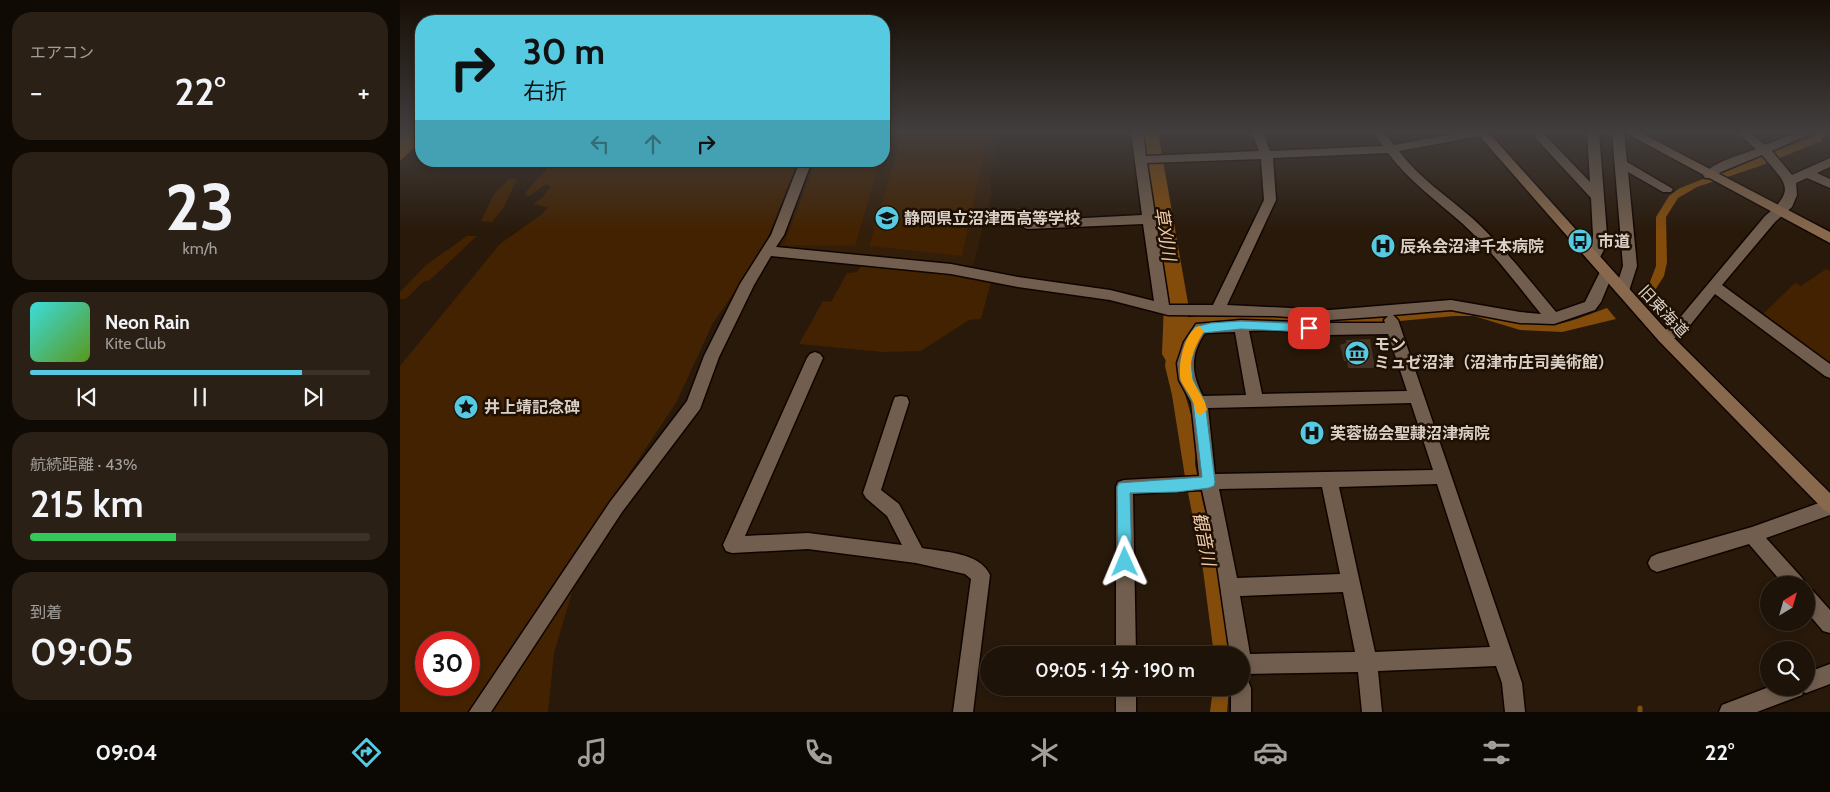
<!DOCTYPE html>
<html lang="ja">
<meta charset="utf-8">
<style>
body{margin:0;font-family:Cabin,"Noto Sans JP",sans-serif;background:#2b2016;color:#f1f3f6;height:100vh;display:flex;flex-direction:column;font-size:19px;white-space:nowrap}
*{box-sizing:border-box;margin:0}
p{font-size:16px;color:#a19e9c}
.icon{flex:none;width:28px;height:28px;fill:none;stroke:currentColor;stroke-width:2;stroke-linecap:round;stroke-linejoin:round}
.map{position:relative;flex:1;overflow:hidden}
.panel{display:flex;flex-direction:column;gap:12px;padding:12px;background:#100a04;width:400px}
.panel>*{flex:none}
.hud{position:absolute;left:15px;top:15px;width:475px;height:152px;border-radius:20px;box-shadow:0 2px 8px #0003,0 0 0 1px #3c3229;background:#55cae0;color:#111;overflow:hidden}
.needle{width:32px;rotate:37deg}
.buttons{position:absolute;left:1360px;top:576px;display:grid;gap:10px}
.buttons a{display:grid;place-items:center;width:55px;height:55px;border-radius:50%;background:#1e1308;box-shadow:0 2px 8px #0003,0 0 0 1px #3c3229;font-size:25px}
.speed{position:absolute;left:15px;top:631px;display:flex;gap:10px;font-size:25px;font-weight:700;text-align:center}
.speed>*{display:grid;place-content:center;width:65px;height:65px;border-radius:50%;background:#1e1308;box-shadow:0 2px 8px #0003,0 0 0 1px #3c3229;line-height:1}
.speed .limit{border:8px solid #d22;background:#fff;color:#111}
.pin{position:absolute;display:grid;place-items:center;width:42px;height:42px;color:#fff;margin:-21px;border-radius:10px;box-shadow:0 2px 8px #0006}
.me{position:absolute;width:55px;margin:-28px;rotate:359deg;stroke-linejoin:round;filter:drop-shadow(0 0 4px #0008)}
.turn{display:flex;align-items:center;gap:18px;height:105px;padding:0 25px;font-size:22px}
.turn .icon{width:65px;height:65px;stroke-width:2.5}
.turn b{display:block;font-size:35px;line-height:42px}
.lanes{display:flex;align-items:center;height:48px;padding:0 25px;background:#0003;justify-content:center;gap:25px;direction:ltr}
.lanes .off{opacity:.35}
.big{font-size:38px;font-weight:600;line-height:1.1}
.panel .widget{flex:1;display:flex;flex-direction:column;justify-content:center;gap:8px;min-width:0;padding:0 18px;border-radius:20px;background:#2b2016}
.panel .dial{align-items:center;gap:0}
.dial b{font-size:65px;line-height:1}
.song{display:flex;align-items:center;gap:15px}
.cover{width:60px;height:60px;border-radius:8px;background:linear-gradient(135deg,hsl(180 70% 55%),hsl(90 70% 35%))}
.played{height:5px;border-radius:2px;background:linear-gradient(90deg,#55cae0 80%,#3c3229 80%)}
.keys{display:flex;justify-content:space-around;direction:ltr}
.heat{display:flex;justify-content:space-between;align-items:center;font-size:28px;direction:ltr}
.charge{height:8px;border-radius:4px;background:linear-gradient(90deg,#34c759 43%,#3c3229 0)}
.trip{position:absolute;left:580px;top:646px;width:270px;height:50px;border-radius:25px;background:#1e1308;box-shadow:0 2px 8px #0003,0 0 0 1px #3c3229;font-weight:600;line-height:50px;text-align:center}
.menu{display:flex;height:80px;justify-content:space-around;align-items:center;background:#0c0803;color:#a19e9c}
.menu .icon{width:35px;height:35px}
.menu .selected{color:#55cae0}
.menu b{font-size:22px;color:#f1f3f6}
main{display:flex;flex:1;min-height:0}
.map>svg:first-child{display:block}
</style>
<main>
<section class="panel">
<div class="widget"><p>エアコン</p>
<div class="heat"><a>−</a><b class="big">22°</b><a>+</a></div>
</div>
<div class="widget dial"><b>23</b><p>km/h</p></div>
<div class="widget">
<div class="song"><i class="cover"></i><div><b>Neon Rain</b><p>Kite Club</p></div></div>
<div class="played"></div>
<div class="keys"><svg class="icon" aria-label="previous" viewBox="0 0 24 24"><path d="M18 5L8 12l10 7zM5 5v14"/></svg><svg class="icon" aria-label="pause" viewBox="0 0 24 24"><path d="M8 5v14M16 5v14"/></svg><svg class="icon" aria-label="next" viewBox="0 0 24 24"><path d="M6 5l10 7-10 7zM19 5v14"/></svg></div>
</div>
<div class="widget"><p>航続距離 · 43%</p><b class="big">215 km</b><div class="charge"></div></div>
<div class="widget"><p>到着</p><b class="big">09:05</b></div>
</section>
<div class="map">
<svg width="1430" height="712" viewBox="0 0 1430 712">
<rect width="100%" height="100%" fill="#28190a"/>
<path fill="#331e0a" d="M 484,132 L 600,132 L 590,180 L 592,193 L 573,266 L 383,250 L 379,244 L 411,161 L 484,161 Z"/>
<path fill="#422200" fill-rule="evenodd" d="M 503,132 L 589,132 L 562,256 L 469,246 Z
M 153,161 L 398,161 L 362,253 L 313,323 L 276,403 L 190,532 L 154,653 L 148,712 L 0,712 L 0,366 L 100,244 L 142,214 L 148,207 L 133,204 L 143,197 L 151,186 L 145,185 L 128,197 L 125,193 ZM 26,642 L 69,642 L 69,685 L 26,685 Z
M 416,161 L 480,161 L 455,246 L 384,245 Z
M 109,179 L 117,179 L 104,207 L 92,222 L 81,221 L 94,194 Z
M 67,236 L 77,236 L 30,280 L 23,282 L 6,299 L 0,299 L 0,292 L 26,265 Z
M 461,265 L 557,274 L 591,282 L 581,319 L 569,320 L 521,351 L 483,352 L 399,344 L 423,301 L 431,302 L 447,273 L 457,272 Z
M 1426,269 L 1430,271 L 1430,360 L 1426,363 L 1361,316 L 1395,283 L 1401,286 Z"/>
<path fill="#834c0b" d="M 0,132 L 21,132 L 21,141 L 0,161 Z
M 1413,132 L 1425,132 L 1422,141 L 1357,167 L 1297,187 L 1278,198 L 1266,217 L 1267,262 L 1264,276 L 1250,298 L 1241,290 L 1250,282 L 1256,266 L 1256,217 L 1269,196 L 1280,188 L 1412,137 Z
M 1207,308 L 1216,319 L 1162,332 L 1120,330 L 1074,316 L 1054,316 L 978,323 L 937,324 L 843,321 L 796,324 L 781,349 L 779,374 L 797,435 L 795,464 L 803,503 L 814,544 L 829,647 L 830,655 L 814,655 L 803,570 L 785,477 L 772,395 L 765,366 L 771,320 C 837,307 909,316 976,316 C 1005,316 1034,309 1063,311 C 1092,312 1120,326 1149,325 C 1165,325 1192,313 1207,308 Z
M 813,688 L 829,688 L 827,712 L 810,712 Z"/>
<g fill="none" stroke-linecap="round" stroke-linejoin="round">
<path stroke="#834c0b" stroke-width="5" d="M 1240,708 L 1240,712"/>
<path fill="#834c0b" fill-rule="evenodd" d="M 738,132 L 758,132 L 788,303 L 788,354 L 784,361 L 775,364 L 766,361 L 762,354 L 764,303 Z"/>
</g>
<path fill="#443324" d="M 970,339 L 975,368 L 948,368 L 947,361 L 944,361 L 940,345 L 946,343 L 946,340 Z"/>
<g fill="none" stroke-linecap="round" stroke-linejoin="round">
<defs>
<path id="street" d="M 731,132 L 743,132 L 746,156 L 859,151 L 851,132 L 863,132 L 870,151 L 983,146 L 973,132 L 984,132 L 994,145 L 1063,132 L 1090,132 L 1085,135 L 999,151 C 1019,178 1047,196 1072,218 C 1103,246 1129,280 1156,312 L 1185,302 L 1201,270 L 1211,270 L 1213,273 L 1201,302 L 1195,310 L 1154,324 L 1120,323 L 1051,310 L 993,315 L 998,320 L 1122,683 L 1125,712 L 1105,712 L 1102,683 L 1096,666 L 978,671 L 982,712 L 962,712 L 958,672 L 841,674 L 841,655 L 830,655 L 814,544 L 802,490 L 733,494 L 736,655 L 716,655 L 716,487 L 718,482 L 724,480 L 799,476 L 791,402 L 779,380 L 777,363 L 784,342 L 796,324 L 841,320 L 927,323 L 985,323 L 984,320 L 988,316 L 930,320 L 875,316 L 768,315 L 710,300 L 618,287 L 551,274 L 371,256 L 354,285 L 319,357 L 300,409 L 222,512 L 91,712 L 69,712 L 210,502 L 287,401 L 304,356 L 340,284 L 371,235 L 400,161 L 412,161 L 384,235 L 376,247 L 551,264 L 618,277 L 710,290 L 754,301 L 743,224 L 627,229 L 620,225 L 627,221 L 742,215 ZM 988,153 C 1009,181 1037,201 1063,224 C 1092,251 1116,283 1141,314 L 1120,312 L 1051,300 L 930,310 L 827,305 L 876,200 L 873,158 ZM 861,159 L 864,200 L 813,305 L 769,305 L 747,163 ZM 872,330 L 927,335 L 988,334 L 1007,391 L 862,394 L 849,331 ZM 835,332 L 846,395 L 803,396 C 791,373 790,355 805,333 ZM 1011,403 L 1033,470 L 815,474 L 808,408 ZM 1037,484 L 1090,647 L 975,652 L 939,487 ZM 922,487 L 940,574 L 837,578 L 819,489 ZM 943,592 L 955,652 L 850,654 L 840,596 Z
M 1130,132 L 1142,132 L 1190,182 L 1187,132 L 1199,132 L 1207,235 L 1206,246 L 1198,261 L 1193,263 L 1186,258 L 1192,246 L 1193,235 L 1191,198 Z
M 1212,132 L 1224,132 L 1227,162 L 1273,189 L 1271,192 L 1263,192 L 1228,172 L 1237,266 L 1229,291 L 1222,296 L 1215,291 L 1223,266 Z
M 1336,132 L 1349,132 L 1365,145 L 1398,132 L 1414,132 L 1372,151 L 1392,175 L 1430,158 L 1430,167 L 1417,173 L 1430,179 L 1430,188 L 1407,178 L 1396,183 L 1397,195 L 1392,207 L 1375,222 L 1322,285 L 1430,364 L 1430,378 L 1425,376 L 1315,294 L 1283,334 L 1264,343 L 1259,341 L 1257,337 L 1259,333 L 1273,326 L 1365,216 C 1398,189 1385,183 1362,155 L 1321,172 L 1313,178 L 1305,178 L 1303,175 C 1314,161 1339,156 1356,149 Z
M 415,352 L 420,354 L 423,358 L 345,536 L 408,533 L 502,545 L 487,516 L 466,498 L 463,493 L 493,402 L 495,397 L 501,396 L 507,397 L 509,402 L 481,490 L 499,504 L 522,548 C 543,552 580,552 590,575 L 573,712 L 553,712 L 571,579 L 565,574 L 516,563 L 408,549 L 332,553 L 326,551 L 323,545 L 407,358 L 410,354 Z
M 1430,499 L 1430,515 L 1366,538 L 1403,579 L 1405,585 L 1384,585 L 1349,544 L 1257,572 L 1251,569 L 1248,563 L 1251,557 L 1257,554 L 1352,527 Z
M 1406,588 L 1413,591 L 1430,610 L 1430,633 L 1423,631 L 1406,611 Z
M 1430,664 L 1430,684 L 1406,693 L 1403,692 L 1402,695 L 1357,712 L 1319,712 L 1322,705 L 1369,687 L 1406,688 L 1406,673 Z
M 841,678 L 848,681 L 851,688 L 851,712 L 831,712 L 831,688 L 841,688 Z
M 716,688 L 736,688 L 736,712 L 716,712 Z"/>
<path id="secondary" d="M 1076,132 L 1088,132 L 1269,333 L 1430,493 L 1430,513 L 1424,510 L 1259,341 Z
M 1224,132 L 1239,132 L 1430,232 L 1430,243 Z"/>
</defs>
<use href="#street" stroke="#100400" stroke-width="3"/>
<use href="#secondary" stroke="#100400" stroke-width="3"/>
<use href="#street" fill="#715e4e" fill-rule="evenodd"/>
<use href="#secondary" fill="#88694d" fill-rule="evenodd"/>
</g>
<linearGradient id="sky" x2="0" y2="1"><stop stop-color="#160e06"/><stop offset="0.57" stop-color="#423e3e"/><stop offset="1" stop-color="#423e3e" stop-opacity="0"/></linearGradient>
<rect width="1430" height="232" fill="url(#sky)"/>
<path fill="#55cae0" stroke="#378392" d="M 841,321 L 909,324 L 914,328 L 909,332 L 841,329 L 803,333 L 796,343 L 791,363 L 793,380 L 805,402 L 815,482 L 814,486 L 809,488 L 777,492 L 730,493 L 732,562 L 730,566 L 725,568 L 720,566 L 718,562 L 717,487 L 719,483 L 802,477 L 793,402 L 781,380 L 780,363 L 786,342 L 795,327 L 811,323 Z"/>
<path fill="#f59e0b" d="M 799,326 L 804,331 C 796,345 786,363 793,381 C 797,391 805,398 807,410 L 801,415 L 797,414 C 795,410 795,406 793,402 C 790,394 784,388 781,381 C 777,367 784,331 799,326 Z"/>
<defs>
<symbol id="school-disc" viewBox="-11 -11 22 22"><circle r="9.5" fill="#55cae0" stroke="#1e1003"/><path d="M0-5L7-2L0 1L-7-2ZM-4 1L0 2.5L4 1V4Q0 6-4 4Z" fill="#111"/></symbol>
<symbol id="bus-disc" viewBox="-11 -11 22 22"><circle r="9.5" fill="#55cae0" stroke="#1e1003"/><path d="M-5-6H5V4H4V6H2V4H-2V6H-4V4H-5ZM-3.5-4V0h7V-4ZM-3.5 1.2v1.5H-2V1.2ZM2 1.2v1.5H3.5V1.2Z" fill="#111"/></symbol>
<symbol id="hospital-disc" viewBox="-11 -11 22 22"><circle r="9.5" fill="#55cae0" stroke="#1e1003"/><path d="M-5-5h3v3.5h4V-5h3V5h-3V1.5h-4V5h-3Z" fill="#111"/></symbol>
<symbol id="museum-disc" viewBox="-11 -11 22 22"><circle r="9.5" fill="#55cae0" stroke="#1e1003"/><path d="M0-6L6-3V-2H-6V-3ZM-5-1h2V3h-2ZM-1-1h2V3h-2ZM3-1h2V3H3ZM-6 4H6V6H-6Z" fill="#111"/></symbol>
<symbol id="sight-disc" viewBox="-11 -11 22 22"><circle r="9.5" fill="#55cae0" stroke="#1e1003"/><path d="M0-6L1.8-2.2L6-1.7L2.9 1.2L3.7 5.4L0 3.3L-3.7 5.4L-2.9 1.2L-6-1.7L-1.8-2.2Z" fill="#111"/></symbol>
</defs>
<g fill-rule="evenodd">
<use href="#school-disc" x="473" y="204" width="28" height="28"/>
<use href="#bus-disc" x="1166" y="227" width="28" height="28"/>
<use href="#hospital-disc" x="969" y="232" width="28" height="28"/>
<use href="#museum-disc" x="943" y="339" width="28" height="28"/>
<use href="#sight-disc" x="52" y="393" width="28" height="28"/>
<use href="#hospital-disc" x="898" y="419" width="28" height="28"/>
</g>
<g text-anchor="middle" stroke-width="5" stroke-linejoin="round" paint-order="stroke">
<g font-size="16" font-weight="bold" fill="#dbd0c7" stroke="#1e1003" text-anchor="start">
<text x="504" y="224">静岡県立沼津西高等学校</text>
<text x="1198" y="247">市道</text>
<text x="1000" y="252">辰糸会沼津千本病院</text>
<text x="974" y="350">モン<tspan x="974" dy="18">ミュゼ沼津（沼津市庄司美術館）</tspan></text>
<text x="84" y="413">井上靖記念碑</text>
<text x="930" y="439">芙蓉協会聖隷沼津病院</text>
</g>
<g font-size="16" fill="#dbd0c7" stroke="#1e1003">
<text transform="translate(1264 311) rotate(47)" y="6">旧東海道</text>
</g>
<g font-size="18" font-style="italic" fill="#f2cba9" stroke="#1e1003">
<text transform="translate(765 234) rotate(81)" y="6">草刈川</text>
<text transform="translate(804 539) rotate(79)" y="6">観音川</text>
</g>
</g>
</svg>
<div class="buttons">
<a><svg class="needle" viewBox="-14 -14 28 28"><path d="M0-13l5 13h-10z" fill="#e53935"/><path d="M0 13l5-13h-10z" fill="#a19e9c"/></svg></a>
<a><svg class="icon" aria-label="search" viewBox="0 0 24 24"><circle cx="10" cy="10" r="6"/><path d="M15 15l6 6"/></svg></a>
</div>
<div class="speed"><div class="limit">30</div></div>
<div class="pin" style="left:909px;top:328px;background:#d93025"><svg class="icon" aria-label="arrive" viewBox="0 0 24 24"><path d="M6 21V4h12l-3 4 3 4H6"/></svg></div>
<svg class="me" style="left:725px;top:562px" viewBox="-20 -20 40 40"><path d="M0-17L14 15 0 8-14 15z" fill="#55cae0" stroke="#fff" stroke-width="4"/></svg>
<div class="trip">09:05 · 1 分 · 190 m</div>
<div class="hud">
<div class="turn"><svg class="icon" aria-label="right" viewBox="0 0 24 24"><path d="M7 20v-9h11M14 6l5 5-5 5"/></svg><div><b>30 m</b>右折</div></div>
<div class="lanes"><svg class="icon off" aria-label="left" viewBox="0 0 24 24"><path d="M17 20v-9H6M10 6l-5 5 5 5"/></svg><svg class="icon off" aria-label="ahead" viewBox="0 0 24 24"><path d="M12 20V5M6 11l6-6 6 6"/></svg><svg class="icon" aria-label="right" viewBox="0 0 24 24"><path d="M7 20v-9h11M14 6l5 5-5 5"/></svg></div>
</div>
</div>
</main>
<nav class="menu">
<b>09:04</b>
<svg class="icon selected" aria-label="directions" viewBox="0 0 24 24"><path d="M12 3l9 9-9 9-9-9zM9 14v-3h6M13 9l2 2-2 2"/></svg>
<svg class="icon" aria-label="music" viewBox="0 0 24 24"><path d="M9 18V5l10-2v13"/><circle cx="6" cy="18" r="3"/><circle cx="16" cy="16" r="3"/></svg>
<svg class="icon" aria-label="phone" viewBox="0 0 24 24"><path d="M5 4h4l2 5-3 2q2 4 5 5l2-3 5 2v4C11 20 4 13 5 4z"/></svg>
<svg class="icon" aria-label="climate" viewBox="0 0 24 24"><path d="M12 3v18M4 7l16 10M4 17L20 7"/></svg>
<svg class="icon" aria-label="car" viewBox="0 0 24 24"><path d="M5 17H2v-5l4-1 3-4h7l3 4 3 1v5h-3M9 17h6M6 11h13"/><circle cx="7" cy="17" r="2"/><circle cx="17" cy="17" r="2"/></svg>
<svg class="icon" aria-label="filters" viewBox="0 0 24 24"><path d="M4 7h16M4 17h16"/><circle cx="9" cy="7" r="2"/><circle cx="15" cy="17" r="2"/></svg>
<b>22°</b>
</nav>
